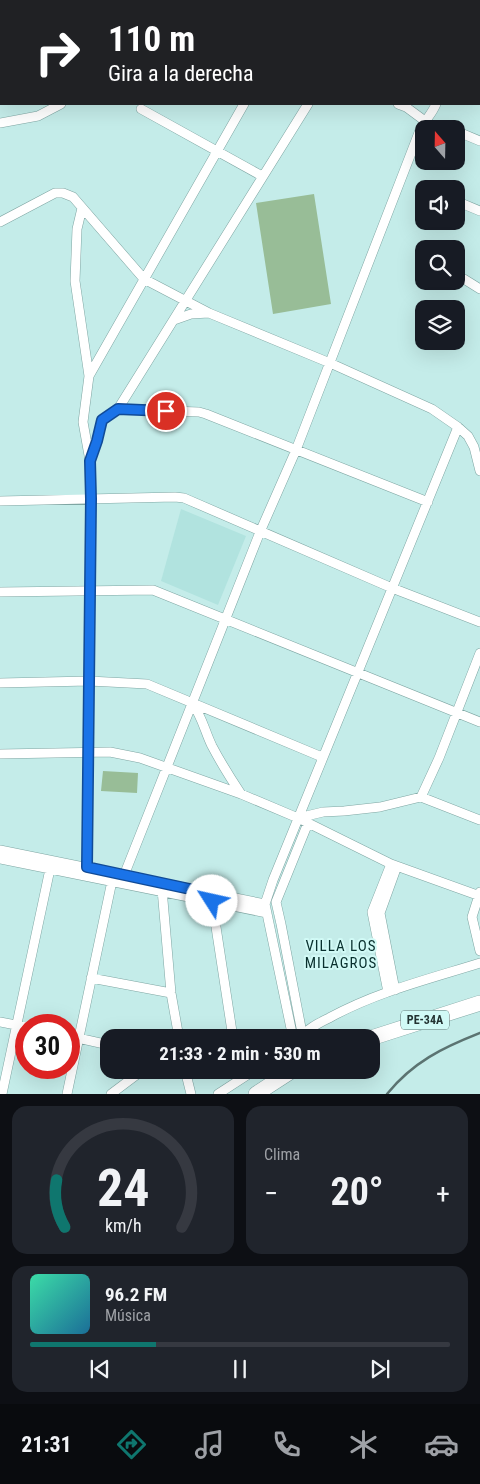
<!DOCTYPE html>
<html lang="es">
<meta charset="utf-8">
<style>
body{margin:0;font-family:"Roboto Condensed",sans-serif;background:#20242c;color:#f1f3f6;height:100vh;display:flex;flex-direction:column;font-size:19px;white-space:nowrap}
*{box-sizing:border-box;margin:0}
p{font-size:16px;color:#9ea1a6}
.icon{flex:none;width:28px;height:28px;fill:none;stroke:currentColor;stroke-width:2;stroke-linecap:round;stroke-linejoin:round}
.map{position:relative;height:1094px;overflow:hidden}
.side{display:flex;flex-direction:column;gap:12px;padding:12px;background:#0d0f14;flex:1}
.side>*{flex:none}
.hud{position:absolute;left:0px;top:0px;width:480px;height:105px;box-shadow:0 5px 20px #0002;background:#202124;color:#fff;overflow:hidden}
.needle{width:32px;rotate:340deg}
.tools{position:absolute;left:415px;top:120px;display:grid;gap:10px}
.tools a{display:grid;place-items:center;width:50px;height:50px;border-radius:10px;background:#171b24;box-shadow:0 5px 20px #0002;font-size:25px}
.speed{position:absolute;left:15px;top:1014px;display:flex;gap:10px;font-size:25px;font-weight:700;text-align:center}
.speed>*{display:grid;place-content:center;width:65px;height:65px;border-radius:50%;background:#171b24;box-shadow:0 5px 20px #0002;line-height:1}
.speed .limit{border:8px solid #d22;background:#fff;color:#111}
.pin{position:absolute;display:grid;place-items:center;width:42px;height:42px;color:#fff;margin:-21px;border:2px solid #fff;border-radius:50%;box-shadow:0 1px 5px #0007}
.me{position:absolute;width:55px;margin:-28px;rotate:305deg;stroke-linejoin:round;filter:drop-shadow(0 0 4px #0008)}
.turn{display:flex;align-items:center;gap:18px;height:105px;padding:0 25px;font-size:22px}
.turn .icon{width:65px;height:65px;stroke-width:2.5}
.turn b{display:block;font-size:35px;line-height:42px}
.big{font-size:38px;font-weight:700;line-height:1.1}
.side .widget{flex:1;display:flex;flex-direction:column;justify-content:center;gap:8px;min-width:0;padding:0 18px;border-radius:15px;background:#20242c}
.side .dial{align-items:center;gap:0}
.dial svg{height:130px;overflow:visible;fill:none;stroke:#363941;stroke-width:7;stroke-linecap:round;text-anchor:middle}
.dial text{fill:#f1f3f6;stroke:none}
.song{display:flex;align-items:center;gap:15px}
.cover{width:60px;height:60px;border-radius:8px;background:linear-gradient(135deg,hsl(160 70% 55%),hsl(200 70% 35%))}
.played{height:5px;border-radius:2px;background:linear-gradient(90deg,#0f766e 30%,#363941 30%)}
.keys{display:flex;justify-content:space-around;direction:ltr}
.heat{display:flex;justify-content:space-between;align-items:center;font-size:28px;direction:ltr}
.side .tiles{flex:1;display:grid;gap:12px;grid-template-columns:1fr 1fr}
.widget:last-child{grid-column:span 2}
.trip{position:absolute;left:100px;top:1029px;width:280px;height:50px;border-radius:15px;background:#171b24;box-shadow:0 5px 20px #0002;font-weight:700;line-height:50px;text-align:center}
.tab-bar{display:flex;height:80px;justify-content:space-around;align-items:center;background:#090b0e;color:#9ea1a6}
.tab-bar .icon{width:35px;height:35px}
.tab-bar .selected{color:#0f766e}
.tab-bar b{font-size:22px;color:#f1f3f6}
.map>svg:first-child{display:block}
</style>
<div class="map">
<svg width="480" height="1094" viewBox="0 0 480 1094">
<rect width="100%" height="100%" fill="#c4ece9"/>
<path fill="#b1e3df" d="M 181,509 L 246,536 L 218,605 L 161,581 Z"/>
<path fill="#98bd97" d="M 314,194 L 331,304 L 273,314 L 256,203 Z
M 103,771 L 138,773 L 137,793 L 101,791 Z"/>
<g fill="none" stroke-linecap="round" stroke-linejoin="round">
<defs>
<path id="minor" d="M 204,0 L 205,1
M 225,0 L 239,1
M 321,0 L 322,1
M 158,1 L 159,0
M 479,31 L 480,31
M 479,73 L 480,73
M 398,104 L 406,107 L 425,121
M 141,109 L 262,176
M 0,123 L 38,116 L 61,104
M 456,131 L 480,141
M 456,201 L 480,211
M 82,208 L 77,229 L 75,281 L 89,376 L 83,422 L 90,461 L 91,499 L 87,876
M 0,222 L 55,193 L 63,193 L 73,197 L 144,279 L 209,313 L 330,363 L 432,409 L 458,427 L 468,436 L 474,447 L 480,471
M 464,279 L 480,289
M 174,320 L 191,314 L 209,313
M 89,376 L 244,104
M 118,409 L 199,412 L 206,414 L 428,502
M 90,459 L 97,441 L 102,420 L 118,409 L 308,104
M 0,501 L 175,497 L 184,498 L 392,588 L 480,622
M 0,592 L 153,590 L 480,722
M 0,683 L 89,681 L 147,684 L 322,757
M 192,703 C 202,716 205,732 212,746 C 221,763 231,779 241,794
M 0,754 L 110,752 L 140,758 L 241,794 L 298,818 L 391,864 L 480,896
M 421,797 L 439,758 L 480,653
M 298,818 L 323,812 L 344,811 L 380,807 L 421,797 L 480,820
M 0,850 L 265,904
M 0,859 L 267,913
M 121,883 L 260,532 L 296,450 L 420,130 C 425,120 432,114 436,104
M 162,889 L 171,993 L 179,1038
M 480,892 L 472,917 L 480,951
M 212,897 L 212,901 L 233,1038
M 91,978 L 171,993
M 395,990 L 380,913 L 397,866
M 388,992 L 372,912 L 391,864
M 0,1022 L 26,1027
M 69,1036 L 109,1045
M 293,1038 L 265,904 L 273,880 L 458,427
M 301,1038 C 308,1028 319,1023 329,1018 C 376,992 429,979 480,963
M 303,1038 L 281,924 L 276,902 L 308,823
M 185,1070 L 191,1094
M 2,1094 L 50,869
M 67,1094 L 112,881
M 111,1094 L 143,1070
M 218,1094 L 255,1070"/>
<path id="trunk" d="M 371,1038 L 480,1003
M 256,1094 L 293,1070"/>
</defs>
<use href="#minor" stroke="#7fa6a3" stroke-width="10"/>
<use href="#trunk" stroke="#7fa6a3" stroke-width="16"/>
<use href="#minor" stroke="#fff" stroke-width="9"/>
<use href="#trunk" stroke="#fff" stroke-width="15"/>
<path stroke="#5b7371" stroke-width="2.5" d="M 387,1094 C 413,1062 442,1048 480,1033"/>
</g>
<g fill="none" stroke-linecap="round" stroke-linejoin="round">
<defs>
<path id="route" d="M 166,411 L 118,409 L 102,420 L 97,441 L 90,461 L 91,499 L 87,867 L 213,894 L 212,901"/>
</defs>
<use href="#route" stroke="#114b97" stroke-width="12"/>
<use href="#route" stroke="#1a73e8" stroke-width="9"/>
</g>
<g text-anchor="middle" stroke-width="4" stroke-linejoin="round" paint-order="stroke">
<rect fill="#d1faf6" stroke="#576f6d" stroke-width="1" x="401" y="1010.5" width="48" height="19" rx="4"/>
<g font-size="12" font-weight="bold" fill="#233332">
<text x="425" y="1024">PE-34A</text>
</g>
<g font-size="15" letter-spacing="1" fill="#09302e" stroke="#d1faf6">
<text x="341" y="951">VILLA LOS<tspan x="341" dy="17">MILAGROS</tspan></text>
</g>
</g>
</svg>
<div class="tools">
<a><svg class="needle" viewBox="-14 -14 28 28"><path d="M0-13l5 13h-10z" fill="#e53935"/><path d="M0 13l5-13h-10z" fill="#9ea1a6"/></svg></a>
<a><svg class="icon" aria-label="sound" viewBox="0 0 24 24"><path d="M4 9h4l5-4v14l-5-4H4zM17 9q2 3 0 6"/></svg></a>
<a><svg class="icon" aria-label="search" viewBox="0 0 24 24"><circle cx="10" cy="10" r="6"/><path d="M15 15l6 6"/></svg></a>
<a><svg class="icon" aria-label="layers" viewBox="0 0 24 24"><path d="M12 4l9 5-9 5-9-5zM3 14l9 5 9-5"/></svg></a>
</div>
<div class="speed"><div class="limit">30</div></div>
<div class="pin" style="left:166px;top:411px;background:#d93025"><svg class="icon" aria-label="arrive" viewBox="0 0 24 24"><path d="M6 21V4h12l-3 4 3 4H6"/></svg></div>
<svg class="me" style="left:212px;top:901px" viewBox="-20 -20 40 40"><circle r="19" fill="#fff"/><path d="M0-13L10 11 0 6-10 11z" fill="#1a73e8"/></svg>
<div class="trip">21:33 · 2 min · 530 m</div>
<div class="hud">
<div class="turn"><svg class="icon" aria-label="right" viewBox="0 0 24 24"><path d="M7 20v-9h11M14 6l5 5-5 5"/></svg><div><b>110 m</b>Gira a la derecha</div></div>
</div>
</div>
<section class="side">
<div class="tiles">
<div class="widget dial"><svg viewBox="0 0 100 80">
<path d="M14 69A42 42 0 1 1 86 69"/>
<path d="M14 69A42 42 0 0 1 9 40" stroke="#0f766e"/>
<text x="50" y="56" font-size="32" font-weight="700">24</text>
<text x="50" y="72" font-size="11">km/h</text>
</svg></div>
<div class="widget"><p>Clima</p>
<div class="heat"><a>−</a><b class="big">20°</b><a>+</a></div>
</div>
<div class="widget">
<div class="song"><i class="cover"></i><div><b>96.2 FM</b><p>Música</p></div></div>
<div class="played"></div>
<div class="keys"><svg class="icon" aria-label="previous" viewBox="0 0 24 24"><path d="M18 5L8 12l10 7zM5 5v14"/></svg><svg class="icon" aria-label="pause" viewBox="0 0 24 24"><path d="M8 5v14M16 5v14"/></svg><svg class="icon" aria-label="next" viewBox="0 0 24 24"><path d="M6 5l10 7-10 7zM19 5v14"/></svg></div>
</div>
</div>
</section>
<nav class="tab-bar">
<b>21:31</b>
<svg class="icon selected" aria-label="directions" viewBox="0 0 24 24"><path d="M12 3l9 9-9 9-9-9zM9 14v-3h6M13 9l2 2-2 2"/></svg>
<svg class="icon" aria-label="music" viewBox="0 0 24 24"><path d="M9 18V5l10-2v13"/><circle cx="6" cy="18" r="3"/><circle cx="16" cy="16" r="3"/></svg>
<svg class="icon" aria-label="phone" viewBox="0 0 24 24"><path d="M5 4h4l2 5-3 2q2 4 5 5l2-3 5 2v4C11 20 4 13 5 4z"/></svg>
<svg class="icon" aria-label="climate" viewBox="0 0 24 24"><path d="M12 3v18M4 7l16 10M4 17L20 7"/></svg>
<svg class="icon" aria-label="car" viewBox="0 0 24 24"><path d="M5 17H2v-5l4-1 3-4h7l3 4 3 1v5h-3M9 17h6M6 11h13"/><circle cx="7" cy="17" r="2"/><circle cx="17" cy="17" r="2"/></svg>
</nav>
